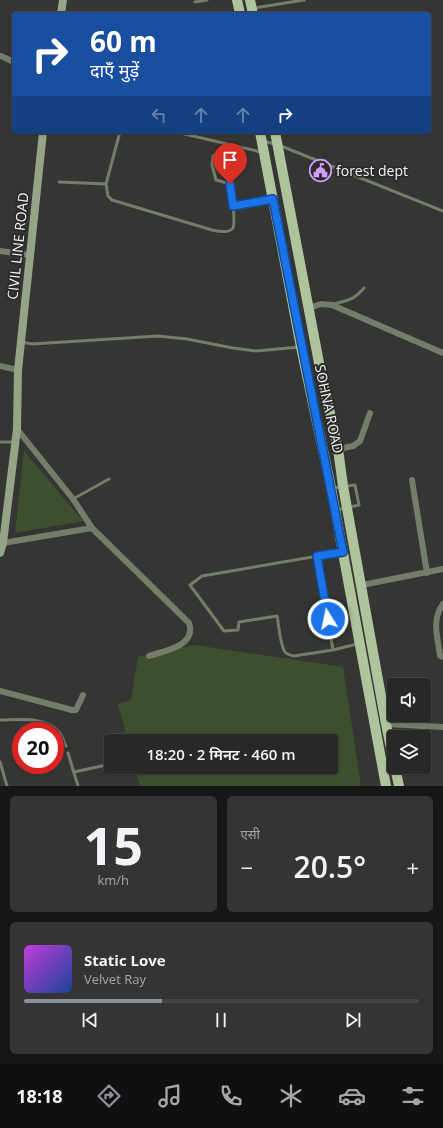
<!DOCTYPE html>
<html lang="hi">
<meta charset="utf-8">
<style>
body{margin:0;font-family:"Open Sans","Noto Sans Devanagari",sans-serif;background:#343433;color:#f1f3f6;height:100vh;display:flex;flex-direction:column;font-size:15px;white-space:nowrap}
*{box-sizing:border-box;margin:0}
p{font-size:13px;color:#a5a6a7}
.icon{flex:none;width:22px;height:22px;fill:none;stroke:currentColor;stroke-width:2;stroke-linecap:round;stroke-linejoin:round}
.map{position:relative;height:786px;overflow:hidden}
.sheet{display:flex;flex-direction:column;gap:10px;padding:10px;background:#161615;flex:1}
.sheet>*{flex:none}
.guide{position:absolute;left:12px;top:12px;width:419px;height:122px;border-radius:4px;box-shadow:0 1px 3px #0004,0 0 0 1px #444;background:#1a4fa0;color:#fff;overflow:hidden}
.fabs{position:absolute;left:387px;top:678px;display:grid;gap:8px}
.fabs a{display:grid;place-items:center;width:44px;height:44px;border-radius:4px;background:#282827;box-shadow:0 1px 3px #0004,0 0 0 1px #444;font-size:20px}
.speed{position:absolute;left:12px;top:722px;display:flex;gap:8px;font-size:20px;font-weight:700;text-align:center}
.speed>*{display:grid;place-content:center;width:52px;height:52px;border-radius:50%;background:#282827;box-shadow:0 1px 3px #0004,0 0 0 1px #444;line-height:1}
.speed .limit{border:6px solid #d22;background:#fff;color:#111}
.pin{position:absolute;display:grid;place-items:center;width:34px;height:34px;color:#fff;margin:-41px -17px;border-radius:50% 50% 50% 0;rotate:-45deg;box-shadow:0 0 4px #0007}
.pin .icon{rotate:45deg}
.me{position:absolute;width:44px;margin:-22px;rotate:350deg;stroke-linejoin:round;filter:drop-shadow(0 0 3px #0008)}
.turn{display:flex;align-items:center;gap:14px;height:84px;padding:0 12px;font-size:18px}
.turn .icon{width:52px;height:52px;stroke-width:2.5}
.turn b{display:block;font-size:28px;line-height:34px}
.lanes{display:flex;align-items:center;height:38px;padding:0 12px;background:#0003;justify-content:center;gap:20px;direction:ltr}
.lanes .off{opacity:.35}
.big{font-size:30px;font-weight:600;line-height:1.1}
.sheet .widget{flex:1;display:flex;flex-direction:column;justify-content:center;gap:6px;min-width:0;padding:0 14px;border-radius:6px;background:#343433}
.sheet .dial{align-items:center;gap:0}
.dial b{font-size:52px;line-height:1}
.song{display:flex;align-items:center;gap:12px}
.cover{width:48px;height:48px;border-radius:6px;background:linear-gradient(135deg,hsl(290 70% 55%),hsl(220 70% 35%))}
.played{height:4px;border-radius:2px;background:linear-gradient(90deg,#8c9099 35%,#444 35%)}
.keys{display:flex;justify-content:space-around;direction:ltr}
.heat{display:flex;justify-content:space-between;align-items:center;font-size:22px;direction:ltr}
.sheet .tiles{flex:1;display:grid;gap:10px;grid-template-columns:1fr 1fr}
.widget:last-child{grid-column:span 2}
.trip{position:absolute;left:104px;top:734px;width:234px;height:40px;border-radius:4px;background:#282827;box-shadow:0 1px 3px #0004,0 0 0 1px #444;font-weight:600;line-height:40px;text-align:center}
.menu{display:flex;height:64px;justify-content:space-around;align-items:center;background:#101010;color:#a5a6a7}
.menu .icon{width:28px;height:28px}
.menu .active{color:#8c9099}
.menu b{font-size:18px;color:#f1f3f6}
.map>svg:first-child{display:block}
</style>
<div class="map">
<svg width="443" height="786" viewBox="0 0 443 786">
<rect width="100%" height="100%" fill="#353634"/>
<path fill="#3e4f2d" d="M 24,451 L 83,521 L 15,533 Z
M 194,645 L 343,667 L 361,786 L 140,786 L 135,767 L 331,767 L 331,741 L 128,741 L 118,704 L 131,700 L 138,657 Z"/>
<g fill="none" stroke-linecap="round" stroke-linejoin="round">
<path stroke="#737d6a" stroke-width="3" d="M 195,2 L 207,0
M 254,8 L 304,0
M 120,132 L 106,184 L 108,196 L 112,200 L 212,230 C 217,231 229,234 233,228 C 237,220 228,164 227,152
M 176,132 L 261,152
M 263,141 L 275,144
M 281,146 L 443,211
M 59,182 L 106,184
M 230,184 L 216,180 L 212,165 L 213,156 L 216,154 L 242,149
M 233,206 L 271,200
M 334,304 C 348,300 354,300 364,288
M 21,342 L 32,344 L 158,336 L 187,339 L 233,348 L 256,351 L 300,347
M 0,442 L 15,442
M 332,488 L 355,485 L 359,505 L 337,510
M 73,499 L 109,479
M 341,552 L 202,576 L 190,585 L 224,631 L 238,630 L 239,622 L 277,616 C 279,625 280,645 285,652 C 287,655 291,655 294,656 L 333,650 L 357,644
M 317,557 L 333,650
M 0,720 C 18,720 46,716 59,732 C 62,736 64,742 66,746
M 68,753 L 78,786
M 0,762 L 7,786
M 74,772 L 111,764"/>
<path stroke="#737d6a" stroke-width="6" d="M 1,56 L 14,62
M 0,251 L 30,255
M 309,308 L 321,304 L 332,305 L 443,353
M 0,366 L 18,370
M 17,429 L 73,499 L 92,528 L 189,623 C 197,646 164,651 149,656
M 338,449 L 353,446 L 360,441 L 370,413
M 412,480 L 427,573
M 3,543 L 92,528
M 362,585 L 443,569
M 443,604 C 431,620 438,638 440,656 L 443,657
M 0,691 L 72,710 L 76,710 L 83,695
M 386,724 L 443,727"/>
<path stroke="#95a486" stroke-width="8" d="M 61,14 L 63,0
M 0,553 L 3,543 L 17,429 L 18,370 L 43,132"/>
<path stroke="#afc39c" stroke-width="10" d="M 237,0 L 240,14
M 250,0 L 253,14
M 260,132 L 301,347 L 331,488 L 386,786
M 275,132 L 320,368 L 338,449 L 343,486 L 386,724 L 394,763
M 395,767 L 399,786"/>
</g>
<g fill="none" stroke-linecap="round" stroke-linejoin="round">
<defs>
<path id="route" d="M 230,184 L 233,206 L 273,199 L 343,552 L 317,556 L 328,619"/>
</defs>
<use href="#route" stroke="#114b97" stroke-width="10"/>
<use href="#route" stroke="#1a73e8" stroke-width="7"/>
</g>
<defs>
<symbol id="civic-ring" viewBox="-11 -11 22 22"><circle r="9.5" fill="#2b2c2a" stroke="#d39cfc" stroke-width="1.5"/><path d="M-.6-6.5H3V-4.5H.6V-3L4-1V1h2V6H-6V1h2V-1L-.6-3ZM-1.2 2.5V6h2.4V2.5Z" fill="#d39cfc"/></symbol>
</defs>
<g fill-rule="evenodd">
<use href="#civic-ring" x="308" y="158" width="25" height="25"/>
</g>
<g text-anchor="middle" stroke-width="4" stroke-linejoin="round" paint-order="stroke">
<g font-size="14" fill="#f2f2f1" stroke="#2b2c2a" text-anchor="start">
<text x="336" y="176">forest dept</text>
</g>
<g font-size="14" fill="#f2f2f1" stroke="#2b2c2a">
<text transform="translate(18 246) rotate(-84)" y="5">CIVIL LINE ROAD</text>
<text transform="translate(329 409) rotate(78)" y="5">SOHNA ROAD</text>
</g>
</g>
</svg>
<div class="fabs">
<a><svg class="icon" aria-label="sound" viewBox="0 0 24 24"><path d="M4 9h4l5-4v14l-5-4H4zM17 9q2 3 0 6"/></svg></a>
<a><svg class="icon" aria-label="layers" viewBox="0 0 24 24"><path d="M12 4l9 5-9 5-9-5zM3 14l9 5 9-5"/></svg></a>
</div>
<div class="speed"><div class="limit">20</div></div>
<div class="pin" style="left:230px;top:184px;background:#d93025"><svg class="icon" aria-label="arrive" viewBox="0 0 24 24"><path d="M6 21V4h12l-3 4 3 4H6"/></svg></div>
<svg class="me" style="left:328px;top:619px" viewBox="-20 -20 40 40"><circle r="17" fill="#1a73e8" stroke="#fff" stroke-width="3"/><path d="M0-11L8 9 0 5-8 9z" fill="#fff"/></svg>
<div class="trip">18:20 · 2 मिनट · 460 m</div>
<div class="guide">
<div class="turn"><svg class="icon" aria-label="right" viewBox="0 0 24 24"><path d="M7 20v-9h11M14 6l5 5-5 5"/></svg><div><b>60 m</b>दाएँ मुड़ें</div></div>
<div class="lanes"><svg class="icon off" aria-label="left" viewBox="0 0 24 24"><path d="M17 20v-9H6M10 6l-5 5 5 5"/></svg><svg class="icon off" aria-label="ahead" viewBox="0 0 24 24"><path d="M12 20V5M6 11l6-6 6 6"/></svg><svg class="icon off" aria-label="ahead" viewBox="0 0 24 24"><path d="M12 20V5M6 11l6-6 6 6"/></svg><svg class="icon" aria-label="right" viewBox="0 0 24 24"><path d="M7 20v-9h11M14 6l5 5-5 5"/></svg></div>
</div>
</div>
<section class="sheet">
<div class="tiles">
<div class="widget dial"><b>15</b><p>km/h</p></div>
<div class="widget"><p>एसी</p>
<div class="heat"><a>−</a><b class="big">20.5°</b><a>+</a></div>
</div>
<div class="widget">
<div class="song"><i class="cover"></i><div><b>Static Love</b><p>Velvet Ray</p></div></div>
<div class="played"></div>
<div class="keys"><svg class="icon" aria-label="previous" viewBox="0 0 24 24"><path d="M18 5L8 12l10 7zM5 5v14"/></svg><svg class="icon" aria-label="pause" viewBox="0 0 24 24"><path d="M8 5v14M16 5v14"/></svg><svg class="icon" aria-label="next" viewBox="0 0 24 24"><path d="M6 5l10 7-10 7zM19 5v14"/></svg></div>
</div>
</div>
</section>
<nav class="menu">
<b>18:18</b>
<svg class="icon active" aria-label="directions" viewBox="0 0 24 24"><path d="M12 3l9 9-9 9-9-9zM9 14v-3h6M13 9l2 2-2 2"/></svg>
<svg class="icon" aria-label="music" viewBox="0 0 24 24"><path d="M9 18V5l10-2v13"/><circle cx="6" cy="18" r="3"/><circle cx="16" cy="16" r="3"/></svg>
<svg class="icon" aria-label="phone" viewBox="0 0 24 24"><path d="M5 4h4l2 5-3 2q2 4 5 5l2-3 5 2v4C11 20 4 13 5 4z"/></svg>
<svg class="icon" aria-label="climate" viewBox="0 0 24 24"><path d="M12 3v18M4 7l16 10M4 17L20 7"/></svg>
<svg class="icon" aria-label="car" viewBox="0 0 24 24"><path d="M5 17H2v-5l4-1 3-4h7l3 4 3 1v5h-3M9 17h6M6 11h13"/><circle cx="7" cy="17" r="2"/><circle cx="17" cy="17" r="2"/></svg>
<svg class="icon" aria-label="filters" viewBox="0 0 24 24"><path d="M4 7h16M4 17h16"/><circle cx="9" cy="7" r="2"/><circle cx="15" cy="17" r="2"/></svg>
</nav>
